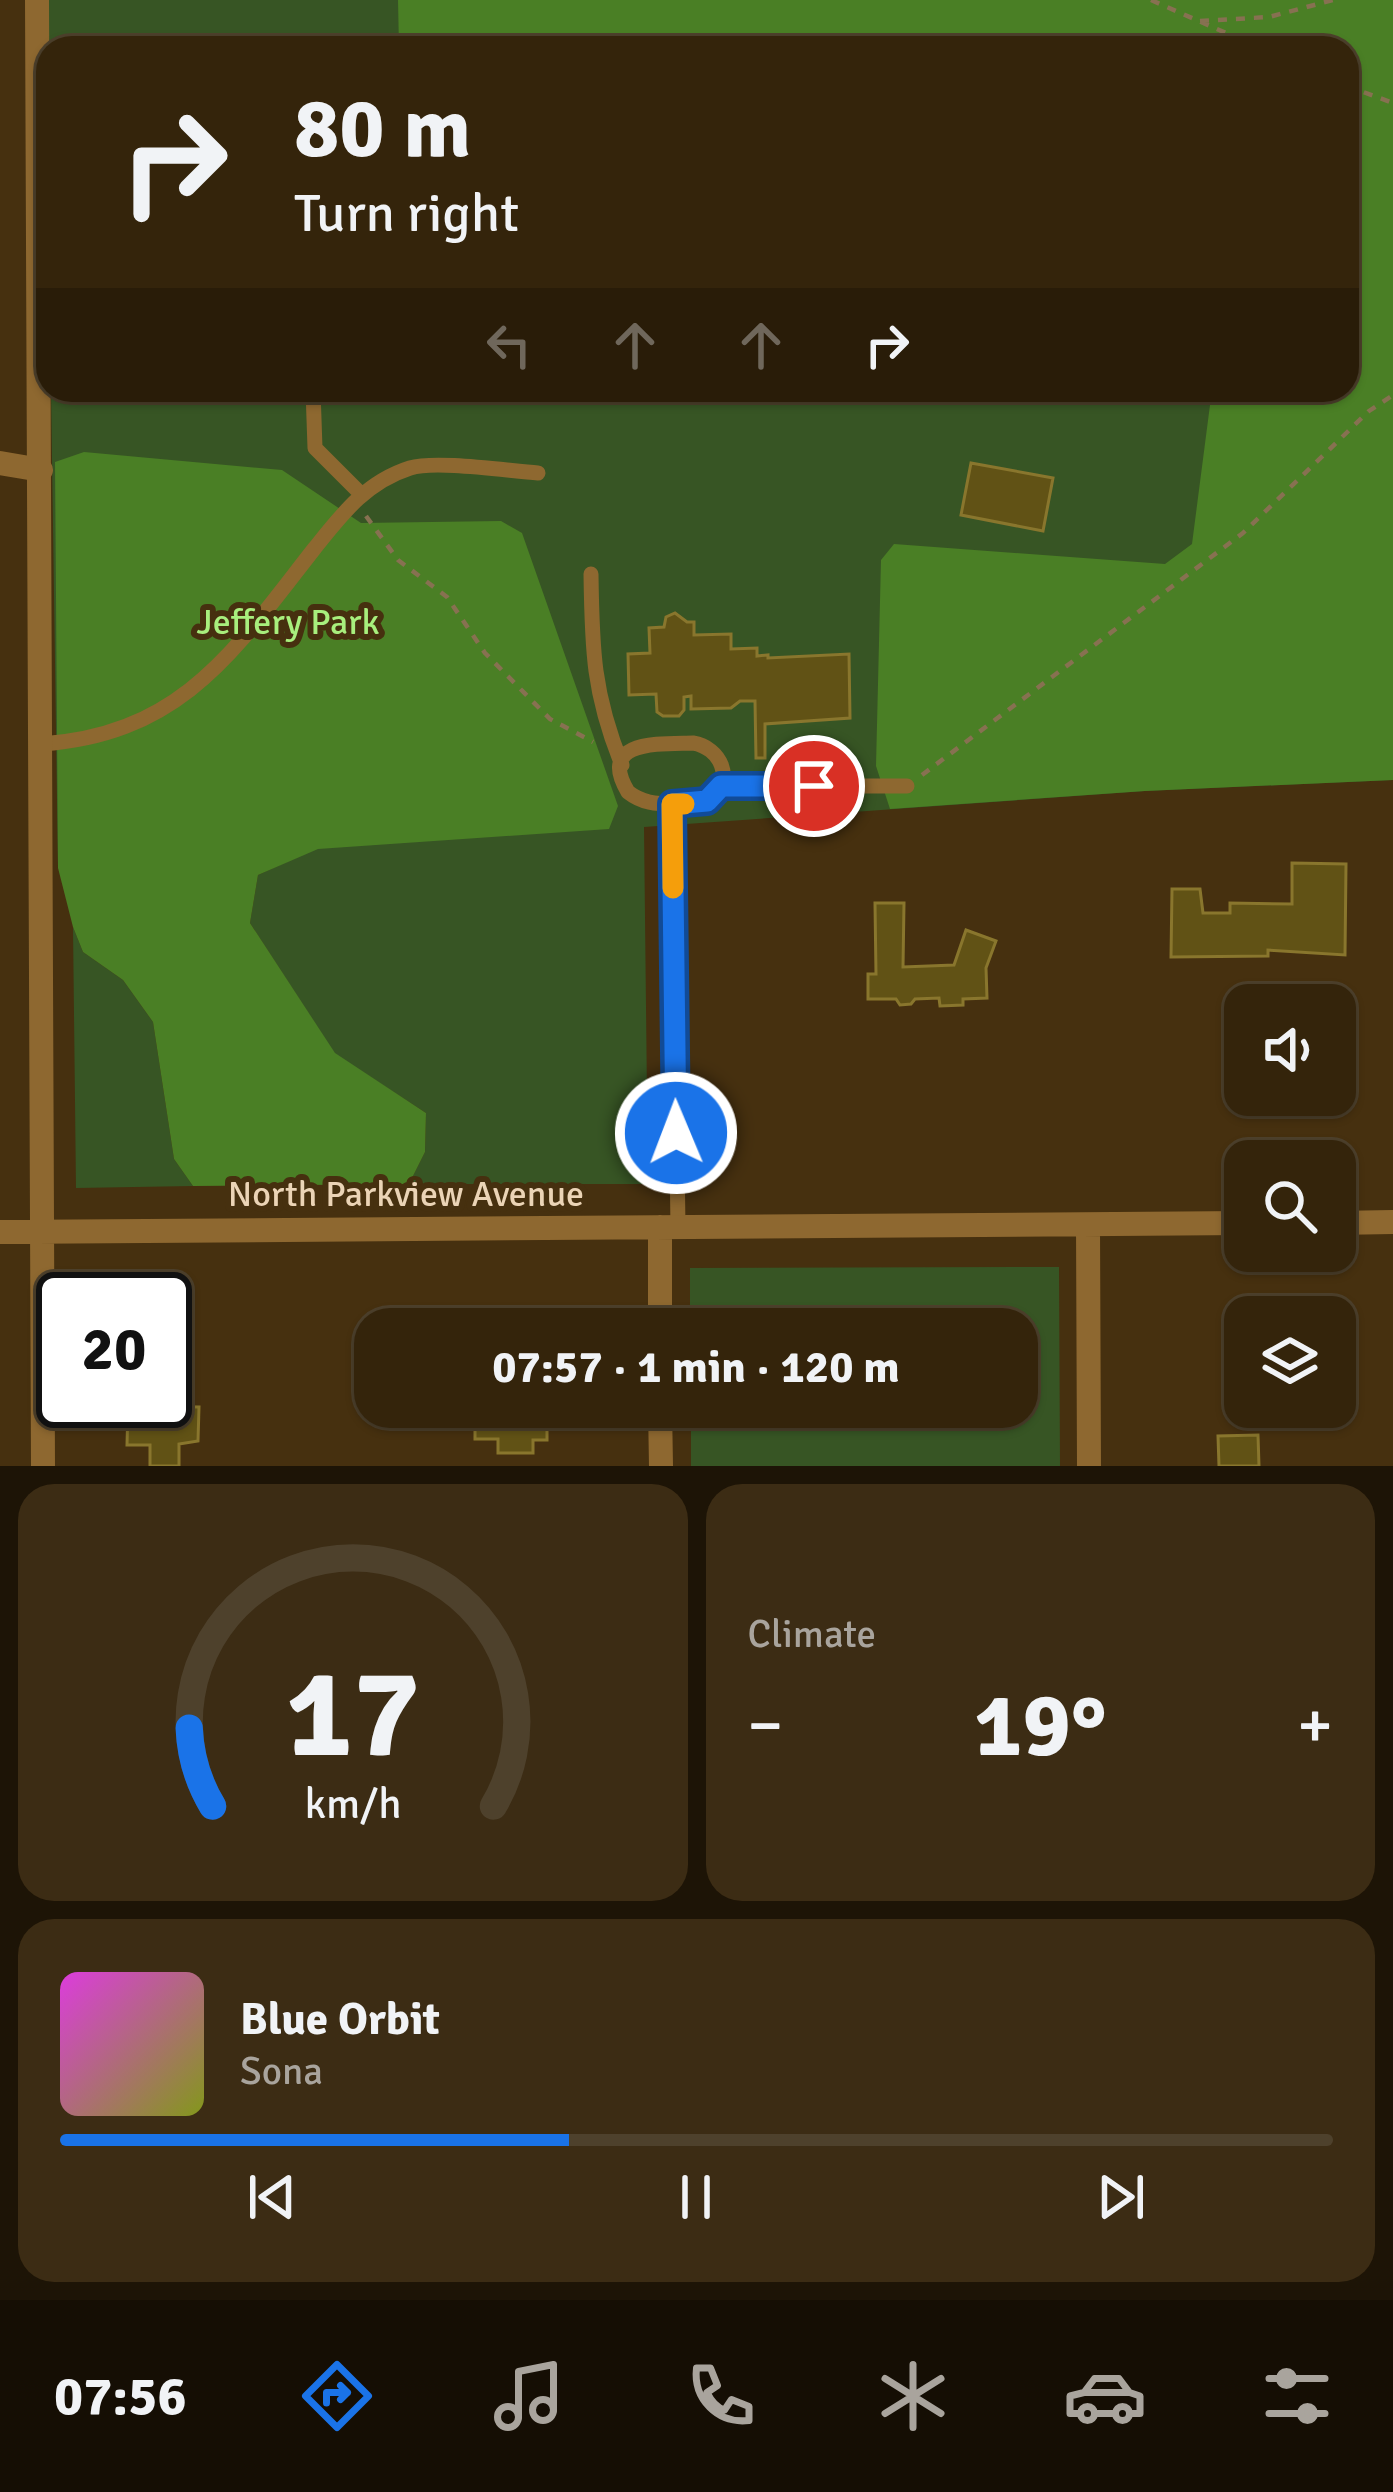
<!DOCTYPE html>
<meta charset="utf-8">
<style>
body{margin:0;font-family:Signika,sans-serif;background:#3c2c14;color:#f1f3f6;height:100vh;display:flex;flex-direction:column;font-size:45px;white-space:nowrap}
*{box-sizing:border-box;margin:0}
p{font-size:39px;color:#a9a49d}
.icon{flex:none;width:66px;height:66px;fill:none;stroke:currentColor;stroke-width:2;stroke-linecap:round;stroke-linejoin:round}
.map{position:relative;height:1466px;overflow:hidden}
.panel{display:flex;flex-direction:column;gap:18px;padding:18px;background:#1d1406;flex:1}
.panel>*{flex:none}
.top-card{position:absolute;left:36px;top:36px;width:1323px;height:366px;border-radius:36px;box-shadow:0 3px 9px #0004,0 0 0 3px #4e412c;background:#34240b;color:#f1f3f6;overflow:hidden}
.tools{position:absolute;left:1224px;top:984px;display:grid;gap:24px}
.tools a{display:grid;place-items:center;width:132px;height:132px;border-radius:24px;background:#34240b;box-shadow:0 3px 9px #0004,0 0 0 3px #4e412c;font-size:60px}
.speed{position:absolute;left:36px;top:1272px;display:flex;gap:24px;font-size:60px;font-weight:700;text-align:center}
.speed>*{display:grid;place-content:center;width:156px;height:156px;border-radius:50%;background:#34240b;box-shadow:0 3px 9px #0004,0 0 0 3px #4e412c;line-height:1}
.speed .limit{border:6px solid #111;border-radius:18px;background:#fff;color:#111}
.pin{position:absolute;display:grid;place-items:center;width:102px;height:102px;color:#fff;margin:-51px;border:6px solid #fff;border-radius:50%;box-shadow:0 3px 12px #0007}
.me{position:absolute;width:132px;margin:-66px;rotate:359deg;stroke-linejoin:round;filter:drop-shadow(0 0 9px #0008)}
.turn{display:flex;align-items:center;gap:42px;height:252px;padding:0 60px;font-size:54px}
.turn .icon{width:156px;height:156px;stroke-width:2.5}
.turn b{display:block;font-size:84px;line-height:102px}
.lanes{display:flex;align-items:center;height:114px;padding:0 60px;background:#0003;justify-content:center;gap:60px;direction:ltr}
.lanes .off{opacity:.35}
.big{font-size:90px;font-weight:700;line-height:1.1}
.panel .card{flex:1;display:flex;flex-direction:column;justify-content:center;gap:18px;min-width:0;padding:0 42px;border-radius:36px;background:#3c2c14}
.panel .dial{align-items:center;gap:0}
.dial svg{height:312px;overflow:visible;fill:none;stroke:#4e412c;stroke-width:7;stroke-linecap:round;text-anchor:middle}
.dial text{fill:#f1f3f6;stroke:none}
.song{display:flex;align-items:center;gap:36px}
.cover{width:144px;height:144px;border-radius:18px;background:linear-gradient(135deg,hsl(300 70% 55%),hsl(70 70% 35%))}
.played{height:12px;border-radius:6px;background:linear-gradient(90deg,#1a73e8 40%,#4e412c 40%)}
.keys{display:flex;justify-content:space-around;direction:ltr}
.heat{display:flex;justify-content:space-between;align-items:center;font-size:66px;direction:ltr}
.panel .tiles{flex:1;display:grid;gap:18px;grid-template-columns:1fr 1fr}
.card:last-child{grid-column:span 2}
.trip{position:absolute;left:354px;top:1308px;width:684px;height:120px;border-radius:36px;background:#34240b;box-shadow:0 3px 9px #0004,0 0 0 3px #4e412c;font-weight:700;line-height:120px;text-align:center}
.menu{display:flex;height:192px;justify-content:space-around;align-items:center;background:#150e04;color:#a9a49d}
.menu .icon{width:84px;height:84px}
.menu .current{color:#1a73e8}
.menu b{font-size:54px;color:#f1f3f6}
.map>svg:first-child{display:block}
</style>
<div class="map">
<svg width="1393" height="1466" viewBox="0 0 1393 1466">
<rect width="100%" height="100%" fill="#46300f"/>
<path fill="#375524" d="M 46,0 L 1393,0 L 1393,780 L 1145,791 L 644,827 L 648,1184 L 409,1184 L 425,1152 L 426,1113 L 335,1054 L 250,923 L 258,875 L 313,850 L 58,868 L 51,390 L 1347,390 L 1347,48 L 48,48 Z
M 73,927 L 83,952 L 123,980 L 153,1022 L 174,1159 L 193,1186 L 76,1188 Z
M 1059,1267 L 1060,1466 L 691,1466 L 691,1407 L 1017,1407 L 1017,1329 L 690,1329 L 690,1268 Z"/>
<path fill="#4a7f25" d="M 398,0 L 1393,0 L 1393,780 L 1145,791 L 890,809 L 876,766 L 881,560 L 894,544 L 1165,564 L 1192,544 L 1210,405 L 1206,390 L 1347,390 L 1347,48 L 399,48 Z
M 84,452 L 282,470 L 361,523 L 501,521 L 522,533 L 618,806 L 609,829 L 318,849 L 258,875 L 250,923 L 335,1053 L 426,1113 L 425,1152 L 409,1184 L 193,1186 L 174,1159 L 153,1022 L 123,980 L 83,952 L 73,927 L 58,868 L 55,462 Z"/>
<path fill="#615215" stroke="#89762d" stroke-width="3" d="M 971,463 L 1053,478 L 1043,531 L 961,515 Z
M 675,613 L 687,622 L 694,622 L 694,635 L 731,634 L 731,649 L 757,648 L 757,656 L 768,655 L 768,658 L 849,654 L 850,718 L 765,724 L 765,758 L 756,758 L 755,701 L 740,701 L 731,708 L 691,709 L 691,696 L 684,697 L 684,710 L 679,716 L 663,716 L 657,712 L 656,694 L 629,695 L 628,654 L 650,653 L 649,628 L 664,627 L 666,617 Z
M 1292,863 L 1346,864 L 1345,955 L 1268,950 L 1268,956 L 1171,957 L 1172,889 L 1200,889 L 1203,913 L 1230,913 L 1230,903 L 1292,904 Z
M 875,903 L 904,903 L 903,967 L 954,965 L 966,930 L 996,941 L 986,968 L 987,998 L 963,999 L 963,1005 L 940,1006 L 939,998 L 915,999 L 911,1004 L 900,1005 L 896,999 L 868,999 L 868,974 L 876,974 Z
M 128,1406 L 199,1407 L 198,1441 L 179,1444 L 179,1466 L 150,1466 L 150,1445 L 127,1445 Z
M 475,1407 L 547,1407 L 547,1440 L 533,1440 L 533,1453 L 498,1453 L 498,1439 L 475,1439 Z
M 1258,1435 L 1259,1466 L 1219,1466 L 1218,1436 Z"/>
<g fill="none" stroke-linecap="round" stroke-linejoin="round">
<path stroke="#877151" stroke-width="4.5" stroke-dasharray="9 9" stroke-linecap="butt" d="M 1151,0 L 1260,48
M 1200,21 L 1269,17 L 1333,0
M 1347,86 L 1393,103
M 366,516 L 398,560 L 447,597 L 485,653 L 550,719 L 593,742
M 922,775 L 1243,533 L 1369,411 L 1393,395"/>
<path stroke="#8e6830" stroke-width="15" d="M 313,390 L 315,448 L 362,495
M 591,574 C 592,649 593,694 622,765
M 693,743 C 720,747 736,780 710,798 C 699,806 686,804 673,804 C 656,804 642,803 628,792 C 596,739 662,744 693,743 Z
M 42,744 C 182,734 234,651 314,549 C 342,514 366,482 410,468 C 436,460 508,471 538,473
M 721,786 L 907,786
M 672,804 L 678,1227"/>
<path stroke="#8e6830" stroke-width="24" d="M 37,0 L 43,1466
M 0,463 L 41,470
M 1335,1223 L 1393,1222
M 1088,1225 L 1089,1466
M 660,1227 L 660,1329
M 0,1232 L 1245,1223
M 660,1407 L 661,1466"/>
</g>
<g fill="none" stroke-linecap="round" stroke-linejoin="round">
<defs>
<path id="route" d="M 676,1133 L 672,804 L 707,801 L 721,786 L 814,786"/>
</defs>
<use href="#route" stroke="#114b97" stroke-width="30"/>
<use href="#route" stroke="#1a73e8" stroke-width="21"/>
<path stroke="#f59e0b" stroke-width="21" d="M 673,888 L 672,804 L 684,804"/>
</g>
<g text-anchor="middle" stroke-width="12" stroke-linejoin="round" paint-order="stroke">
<g font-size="36" fill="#a8ef7d" stroke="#46300f">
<text x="288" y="634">Jeffery Park</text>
</g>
<g font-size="36" fill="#ebd4b6" stroke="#46300f">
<text x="406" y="1206">North Parkview Avenue</text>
</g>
</g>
</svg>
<div class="tools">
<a><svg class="icon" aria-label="sound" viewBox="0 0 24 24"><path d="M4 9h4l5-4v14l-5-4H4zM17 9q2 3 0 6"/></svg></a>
<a><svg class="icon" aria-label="search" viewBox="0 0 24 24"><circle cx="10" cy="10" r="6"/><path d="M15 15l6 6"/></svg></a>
<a><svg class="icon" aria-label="layers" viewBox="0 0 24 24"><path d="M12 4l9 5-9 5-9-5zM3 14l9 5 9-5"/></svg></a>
</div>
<div class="speed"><div class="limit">20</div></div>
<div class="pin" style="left:814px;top:786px;background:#d93025"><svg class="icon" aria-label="arrive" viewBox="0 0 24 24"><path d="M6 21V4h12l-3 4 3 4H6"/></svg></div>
<svg class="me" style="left:676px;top:1133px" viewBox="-20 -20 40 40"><circle r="17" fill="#1a73e8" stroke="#fff" stroke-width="3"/><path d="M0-11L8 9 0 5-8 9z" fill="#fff"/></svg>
<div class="trip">07:57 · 1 min · 120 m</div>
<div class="top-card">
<div class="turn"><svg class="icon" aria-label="right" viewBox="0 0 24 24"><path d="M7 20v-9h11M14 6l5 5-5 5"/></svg><div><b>80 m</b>Turn right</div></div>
<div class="lanes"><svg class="icon off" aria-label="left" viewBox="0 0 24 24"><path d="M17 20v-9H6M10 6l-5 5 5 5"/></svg><svg class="icon off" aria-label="ahead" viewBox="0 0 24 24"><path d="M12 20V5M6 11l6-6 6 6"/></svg><svg class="icon off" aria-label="ahead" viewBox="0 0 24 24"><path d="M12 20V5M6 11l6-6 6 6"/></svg><svg class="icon" aria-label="right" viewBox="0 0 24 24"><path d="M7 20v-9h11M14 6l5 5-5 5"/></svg></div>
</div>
</div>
<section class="panel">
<div class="tiles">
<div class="card dial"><svg viewBox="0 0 100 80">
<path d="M14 69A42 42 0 1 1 86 69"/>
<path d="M14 69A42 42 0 0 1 8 49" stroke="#1a73e8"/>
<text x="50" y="56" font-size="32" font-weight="700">17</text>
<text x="50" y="72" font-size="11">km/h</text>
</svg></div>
<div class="card"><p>Climate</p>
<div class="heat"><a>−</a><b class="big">19°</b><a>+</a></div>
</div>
<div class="card">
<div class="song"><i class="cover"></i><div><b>Blue Orbit</b><p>Sona</p></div></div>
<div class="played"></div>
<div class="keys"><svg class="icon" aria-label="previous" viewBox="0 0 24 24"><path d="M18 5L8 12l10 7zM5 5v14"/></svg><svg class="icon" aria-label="pause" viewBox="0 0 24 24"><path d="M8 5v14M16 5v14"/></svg><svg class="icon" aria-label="next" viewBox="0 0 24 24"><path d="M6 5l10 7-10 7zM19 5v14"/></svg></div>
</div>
</div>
</section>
<nav class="menu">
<b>07:56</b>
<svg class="icon current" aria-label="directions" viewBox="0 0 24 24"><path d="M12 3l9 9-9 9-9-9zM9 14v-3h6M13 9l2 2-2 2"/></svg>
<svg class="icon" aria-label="music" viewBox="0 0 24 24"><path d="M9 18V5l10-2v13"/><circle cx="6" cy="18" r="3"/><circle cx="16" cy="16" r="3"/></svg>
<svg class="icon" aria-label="phone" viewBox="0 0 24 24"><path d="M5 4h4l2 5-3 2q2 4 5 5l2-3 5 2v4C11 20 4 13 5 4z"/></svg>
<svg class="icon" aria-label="climate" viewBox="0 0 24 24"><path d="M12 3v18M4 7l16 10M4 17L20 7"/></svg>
<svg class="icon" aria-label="car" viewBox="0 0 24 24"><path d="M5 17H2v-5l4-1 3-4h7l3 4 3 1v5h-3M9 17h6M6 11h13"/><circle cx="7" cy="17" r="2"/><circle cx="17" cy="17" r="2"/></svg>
<svg class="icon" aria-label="filters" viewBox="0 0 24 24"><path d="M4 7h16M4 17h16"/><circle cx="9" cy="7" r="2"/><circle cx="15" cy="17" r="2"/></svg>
</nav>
